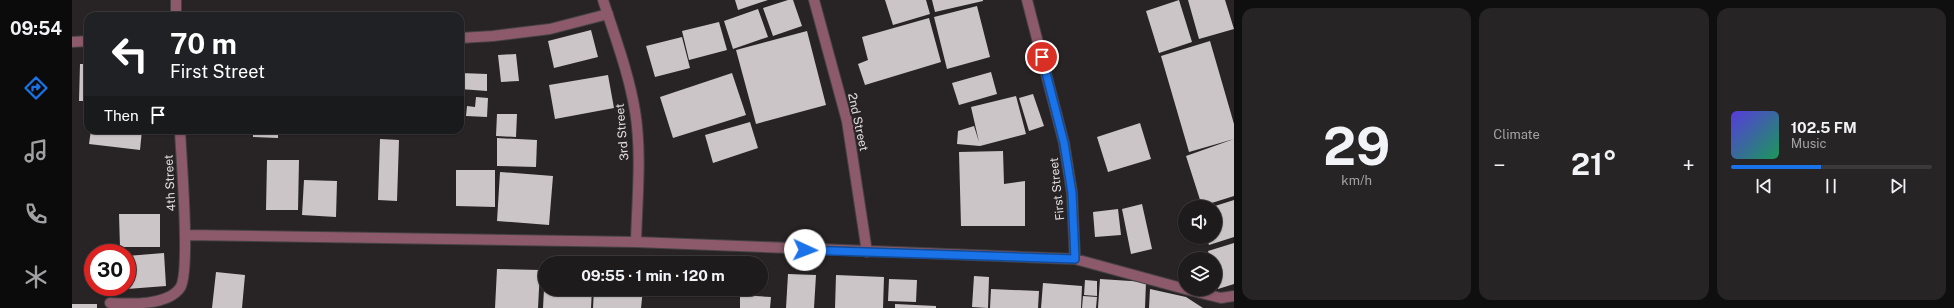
<!DOCTYPE html>
<meta charset="utf-8">
<style>
body{margin:0;font-family:"Public Sans",sans-serif;background:#262425;color:#f1f3f6;height:100vh;display:flex;flex-direction:column;font-size:15px;white-space:nowrap}
*{box-sizing:border-box;margin:0}
p{font-size:13px;color:#a1a1a3}
.icon{flex:none;width:22px;height:22px;fill:none;stroke:currentColor;stroke-width:2;stroke-linecap:round;stroke-linejoin:round}
.map{position:relative;flex:1;overflow:hidden}
.side{display:flex;flex-direction:column;gap:8px;padding:8px;background:#100f0f;width:720px}
.side>*{flex:none}
.guide{position:absolute;left:12px;top:12px;width:380px;height:122px;border-radius:12px;box-shadow:0 1px 3px #0004,0 0 0 1px #3c393b;background:#202124;color:#fff;overflow:hidden}
.controls{position:absolute;left:1106px;top:200px;display:grid;gap:8px}
.controls a{display:grid;place-items:center;width:44px;height:44px;border-radius:50%;background:#1e1b1c;box-shadow:0 1px 3px #0004,0 0 0 1px #3c393b;font-size:20px}
.speed{position:absolute;left:12px;top:244px;display:flex;gap:8px;font-size:20px;font-weight:700;text-align:center}
.speed>*{display:grid;place-content:center;width:52px;height:52px;border-radius:50%;background:#1e1b1c;box-shadow:0 1px 3px #0004,0 0 0 1px #3c393b;line-height:1}
.speed .limit{border:6px solid #d22;background:#fff;color:#111}
.pin{position:absolute;display:grid;place-items:center;width:34px;height:34px;color:#fff;margin:-17px;border:2px solid #fff;border-radius:50%;box-shadow:0 1px 4px #0007}
.me{position:absolute;width:44px;margin:-22px;rotate:92deg;stroke-linejoin:round;filter:drop-shadow(0 0 3px #0008)}
.turn{display:flex;align-items:center;gap:14px;height:84px;padding:0 20px;font-size:18px}
.turn .icon{width:52px;height:52px;stroke-width:2.5}
.turn b{display:block;font-size:28px;line-height:34px}
.then{display:flex;align-items:center;height:38px;padding:0 20px;background:#0003;gap:8px;font-size:15px}
.big{font-size:30px;font-weight:700;line-height:1.1}
.side .card{flex:1;display:flex;flex-direction:column;justify-content:center;gap:6px;min-width:0;padding:0 14px;border-radius:12px;background:#262425}
.side .dial{align-items:center;gap:0}
.dial b{font-size:52px;line-height:1}
.song{display:flex;align-items:center;gap:12px}
.cover{width:48px;height:48px;border-radius:6px;background:linear-gradient(135deg,hsl(250 70% 55%),hsl(150 70% 35%))}
.played{height:4px;border-radius:2px;background:linear-gradient(90deg,#1a73e8 45%,#3c393b 45%)}
.keys{display:flex;justify-content:space-around;direction:ltr}
.heat{display:flex;justify-content:space-between;align-items:center;font-size:22px;direction:ltr}
.side .tiles{flex:1;display:grid;gap:8px;grid-template-columns:repeat(3,1fr)}
.trip{position:absolute;left:466px;top:256px;width:230px;height:40px;border-radius:20px;background:#1e1b1c;box-shadow:0 1px 3px #0004,0 0 0 1px #3c393b;font-weight:700;line-height:40px;text-align:center}
main{display:flex;flex:1;min-height:0}
.menu{display:flex;flex-direction:column;width:72px;justify-content:space-around;align-items:center;background:#0c0b0b;color:#a1a1a3}
.menu .icon{width:28px;height:28px}
.menu .on{color:#1a73e8}
.menu b{font-size:18px;color:#f1f3f6}
.map>svg:first-child{display:block}
</style>
<main>
<nav class="menu">
<b>09:54</b>
<svg class="icon on" aria-label="directions" viewBox="0 0 24 24"><path d="M12 3l9 9-9 9-9-9zM9 14v-3h6M13 9l2 2-2 2"/></svg>
<svg class="icon" aria-label="music" viewBox="0 0 24 24"><path d="M9 18V5l10-2v13"/><circle cx="6" cy="18" r="3"/><circle cx="16" cy="16" r="3"/></svg>
<svg class="icon" aria-label="phone" viewBox="0 0 24 24"><path d="M5 4h4l2 5-3 2q2 4 5 5l2-3 5 2v4C11 20 4 13 5 4z"/></svg>
<svg class="icon" aria-label="climate" viewBox="0 0 24 24"><path d="M12 3v18M4 7l16 10M4 17L20 7"/></svg>
</nav>
<div class="map">
<svg width="1162" height="308" viewBox="0 0 1162 308">
<rect width="100%" height="100%" fill="#282425"/>
<path fill="#ccc5c7" d="M 663,0 L 696,0 L 666,10 Z
M 716,0 L 721,0 L 730,26 L 701,36 L 691,8 Z
M 813,0 L 854,0 L 858,14 L 821,25 Z
M 860,0 L 911,0 L 911,1 L 863,12 Z
M 1107,0 L 1120,42 L 1087,53 L 1074,11 Z
M 1116,0 L 1153,0 L 1162,29 L 1127,39 Z
M 905,6 L 918,57 L 875,69 L 862,17 Z
M 686,9 L 696,37 L 661,49 L 652,21 Z
M 857,18 L 869,62 L 793,85 L 786,64 L 796,60 L 790,37 Z
M 647,22 L 655,50 L 617,60 L 610,31 Z
M 519,30 L 526,57 L 482,68 L 476,41 Z
M 735,31 L 754,105 L 684,124 L 664,50 Z
M 610,37 L 618,68 L 583,77 L 574,46 Z
M 1138,41 L 1162,124 L 1162,139 L 1117,152 L 1089,56 Z
M 444,54 L 447,81 L 429,82 L 426,55 Z
M 8,64 L 16,64 L 16,101 L 7,101 Z
M 919,72 L 925,94 L 887,105 L 880,83 Z
M 388,73 L 415,74 L 415,91 L 388,89 Z
M 660,73 L 674,115 L 601,138 L 588,97 Z
M 536,75 L 542,108 L 483,119 L 477,85 Z
M 961,94 L 972,126 L 957,131 L 947,98 Z
M 944,96 L 954,134 L 908,146 L 885,144 L 886,131 L 902,126 L 907,142 L 899,107 Z
M 404,97 L 416,98 L 415,117 L 394,116 L 395,106 L 403,107 Z
M 425,114 L 445,114 L 444,137 L 424,136 Z
M 678,122 L 686,148 L 641,163 L 633,135 Z
M 1068,123 L 1079,159 L 1036,172 L 1025,137 Z
M 19,130 L 70,130 L 68,150 L 17,144 Z
M 181,130 L 206,130 L 206,138 L 181,137 Z
M 425,138 L 465,140 L 464,167 L 425,166 Z
M 308,139 L 327,140 L 325,201 L 306,200 Z
M 1162,139 L 1162,196 L 1130,206 L 1114,156 Z
M 931,151 L 932,184 L 953,181 L 953,226 L 889,226 L 887,152 Z
M 195,160 L 227,160 L 226,210 L 194,210 Z
M 384,170 L 423,170 L 423,207 L 384,206 Z
M 428,172 L 481,176 L 477,225 L 425,221 Z
M 232,180 L 265,181 L 264,217 L 230,215 Z
M 1162,200 L 1162,237 L 1137,245 L 1134,237 L 1143,237 L 1143,206 Z
M 1070,204 L 1080,249 L 1059,254 L 1050,209 Z
M 1046,209 L 1049,235 L 1023,237 L 1021,212 Z
M 47,214 L 88,214 L 88,247 L 48,247 Z
M 1162,243 L 1162,284 L 1146,289 L 1143,277 L 1143,259 L 1138,259 L 1136,251 Z
M 92,253 L 94,286 L 55,289 L 55,256 Z
M 473,260 L 509,262 L 509,263 L 473,263 Z
M 425,269 L 468,270 L 466,308 L 423,308 Z
M 144,272 L 173,275 L 170,308 L 140,308 Z
M 716,274 L 744,275 L 742,308 L 714,308 Z
M 764,275 L 812,277 L 811,308 L 763,308 Z
M 902,276 L 917,277 L 916,308 L 900,307 Z
M 817,279 L 845,280 L 844,302 L 816,301 Z
M 1028,279 L 1074,282 L 1073,308 L 1026,308 Z
M 1013,280 L 1025,281 L 1025,296 L 1012,295 Z
M 971,283 L 1010,286 L 1009,308 L 969,308 Z
M 472,289 L 520,289 L 519,308 L 471,308 Z
M 522,289 L 571,289 L 569,308 L 521,308 Z
M 919,289 L 967,291 L 966,308 L 918,308 Z
M 1078,289 L 1114,297 L 1131,308 L 1077,308 Z
M 668,295 L 699,297 L 698,308 L 668,308 Z
M 1011,296 L 1025,297 L 1024,308 L 1010,308 Z
M 0,304 L 25,304 L 25,308 L 0,308 Z
M 823,304 L 864,306 L 864,308 L 823,308 Z"/>
<g fill="none" stroke-linecap="round" stroke-linejoin="round">
<defs>
<path id="minor" d="M 531,0 C 543,37 557,74 563,111 C 570,153 565,201 564,242
M 742,0 L 775,121 L 795,252
M 955,0 L 992,143 L 1000,193 L 1003,259
M 104,16 L 104,0
M 388,38 L 421,36 L 478,29 L 536,14
M 0,42 L 16,41
M 113,235 L 564,242 L 1003,259 L 1113,289
M 1113,289 L 1149,298 L 1162,296
M 38,303 C 57,304 95,306 108,288 C 119,273 109,156 108,130"/>
</defs>
<use href="#minor" stroke="#464243" stroke-width="12"/>
<use href="#minor" stroke="#8c5a6a" stroke-width="10"/>
</g>
<g fill="none" stroke-linecap="round" stroke-linejoin="round">
<defs>
<path id="route" d="M 733,250 L 1003,259 L 1000,193 L 992,143 L 970,57"/>
</defs>
<use href="#route" stroke="#114b97" stroke-width="10"/>
<use href="#route" stroke="#1a73e8" stroke-width="7"/>
</g>
<g text-anchor="middle" stroke-width="4" stroke-linejoin="round" paint-order="stroke">
<g font-size="12" fill="#e2dedf" stroke="#282425">
<text transform="translate(786 122) rotate(78)" y="4">2nd Street</text>
<text transform="translate(550 132) rotate(-95)" y="4">3rd Street</text>
<text transform="translate(98 183) rotate(-93)" y="4">4th Street</text>
<text transform="translate(985 189) rotate(-96)" y="4">First Street</text>
</g>
</g>
</svg>
<div class="controls">
<a><svg class="icon" aria-label="sound" viewBox="0 0 24 24"><path d="M4 9h4l5-4v14l-5-4H4zM17 9q2 3 0 6"/></svg></a>
<a><svg class="icon" aria-label="layers" viewBox="0 0 24 24"><path d="M12 4l9 5-9 5-9-5zM3 14l9 5 9-5"/></svg></a>
</div>
<div class="speed"><div class="limit">30</div></div>
<div class="pin" style="left:970px;top:57px;background:#d93025"><svg class="icon" aria-label="arrive" viewBox="0 0 24 24"><path d="M6 21V4h12l-3 4 3 4H6"/></svg></div>
<svg class="me" style="left:733px;top:250px" viewBox="-20 -20 40 40"><circle r="19" fill="#fff"/><path d="M0-13L10 11 0 6-10 11z" fill="#1a73e8"/></svg>
<div class="trip">09:55 · 1 min · 120 m</div>
<div class="guide">
<div class="turn"><svg class="icon" aria-label="left" viewBox="0 0 24 24"><path d="M17 20v-9H6M10 6l-5 5 5 5"/></svg><div><b>70 m</b>First Street</div></div>
<div class="then">Then<svg class="icon" aria-label="arrive" viewBox="0 0 24 24"><path d="M6 21V4h12l-3 4 3 4H6"/></svg></div>
</div>
</div>
<section class="side">
<div class="tiles">
<div class="card dial"><b>29</b><p>km/h</p></div>
<div class="card"><p>Climate</p>
<div class="heat"><a>−</a><b class="big">21°</b><a>+</a></div>
</div>
<div class="card">
<div class="song"><i class="cover"></i><div><b>102.5 FM</b><p>Music</p></div></div>
<div class="played"></div>
<div class="keys"><svg class="icon" aria-label="previous" viewBox="0 0 24 24"><path d="M18 5L8 12l10 7zM5 5v14"/></svg><svg class="icon" aria-label="pause" viewBox="0 0 24 24"><path d="M8 5v14M16 5v14"/></svg><svg class="icon" aria-label="next" viewBox="0 0 24 24"><path d="M6 5l10 7-10 7zM19 5v14"/></svg></div>
</div>
</div>
</section>
</main>
